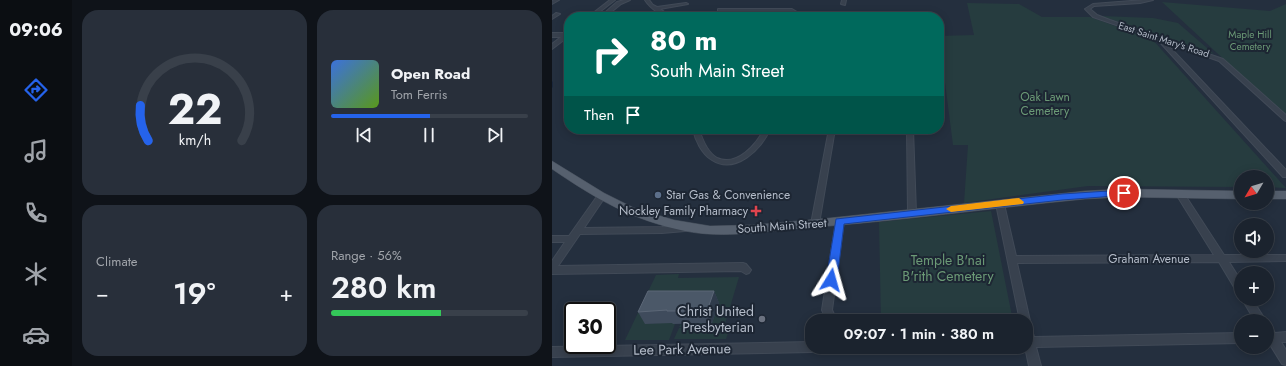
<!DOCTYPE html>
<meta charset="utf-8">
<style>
body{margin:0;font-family:Jost,sans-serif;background:#282f3a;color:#f1f3f6;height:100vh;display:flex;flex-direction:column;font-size:15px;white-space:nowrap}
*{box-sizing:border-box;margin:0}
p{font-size:13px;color:#a0a4aa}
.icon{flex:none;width:22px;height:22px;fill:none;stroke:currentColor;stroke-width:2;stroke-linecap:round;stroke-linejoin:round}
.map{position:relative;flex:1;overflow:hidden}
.panel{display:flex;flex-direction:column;gap:10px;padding:10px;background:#0f1319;width:480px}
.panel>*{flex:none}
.banner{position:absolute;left:12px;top:12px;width:380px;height:122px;border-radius:16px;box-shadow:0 2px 10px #0003,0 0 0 1px #39404a;background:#00695c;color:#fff;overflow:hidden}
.needle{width:26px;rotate:232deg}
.buttons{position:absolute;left:682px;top:170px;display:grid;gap:8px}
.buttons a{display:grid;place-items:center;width:40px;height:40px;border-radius:50%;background:#1b232e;box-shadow:0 2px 10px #0003,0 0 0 1px #39404a;font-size:20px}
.speed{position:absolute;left:12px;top:302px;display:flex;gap:8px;font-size:20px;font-weight:700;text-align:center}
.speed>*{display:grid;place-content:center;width:52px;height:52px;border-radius:50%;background:#1b232e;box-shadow:0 2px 10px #0003,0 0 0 1px #39404a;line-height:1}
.speed .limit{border:2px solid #111;border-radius:6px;background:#fff;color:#111}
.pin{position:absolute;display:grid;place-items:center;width:34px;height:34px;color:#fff;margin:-17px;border:2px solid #fff;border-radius:50%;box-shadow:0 1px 4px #0007}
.me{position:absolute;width:44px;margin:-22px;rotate:8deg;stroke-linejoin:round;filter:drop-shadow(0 0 3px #0008)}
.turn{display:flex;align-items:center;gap:14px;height:84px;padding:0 20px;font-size:18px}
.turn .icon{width:52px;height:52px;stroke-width:2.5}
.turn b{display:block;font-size:28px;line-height:34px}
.then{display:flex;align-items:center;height:38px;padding:0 20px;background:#0003;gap:8px;font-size:15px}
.big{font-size:30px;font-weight:600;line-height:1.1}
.panel .tile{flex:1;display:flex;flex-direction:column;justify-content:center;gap:6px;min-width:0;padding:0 14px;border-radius:16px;background:#282f3a}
.panel .dial{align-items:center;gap:0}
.dial svg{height:104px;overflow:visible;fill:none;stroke:#39404a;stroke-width:7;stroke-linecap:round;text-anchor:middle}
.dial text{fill:#f1f3f6;stroke:none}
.song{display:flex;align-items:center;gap:12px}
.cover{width:48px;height:48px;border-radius:6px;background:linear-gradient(135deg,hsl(220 70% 55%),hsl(90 70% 35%))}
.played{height:4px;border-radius:2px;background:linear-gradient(90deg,#2563eb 50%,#39404a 50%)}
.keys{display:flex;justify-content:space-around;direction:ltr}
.heat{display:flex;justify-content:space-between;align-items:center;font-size:22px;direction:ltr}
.charge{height:6px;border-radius:3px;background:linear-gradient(90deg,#34c759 56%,#39404a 0)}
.panel .tiles{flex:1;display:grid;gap:10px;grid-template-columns:repeat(2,1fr)}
.trip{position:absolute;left:253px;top:314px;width:228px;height:40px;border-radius:16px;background:#1b232e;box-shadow:0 2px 10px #0003,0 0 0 1px #39404a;font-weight:600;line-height:40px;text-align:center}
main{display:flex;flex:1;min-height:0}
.tab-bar{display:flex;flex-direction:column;width:72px;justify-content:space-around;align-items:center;background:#0b0e12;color:#a0a4aa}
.tab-bar .icon{width:28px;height:28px}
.tab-bar .active{color:#2563eb}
.tab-bar b{font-size:18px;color:#f1f3f6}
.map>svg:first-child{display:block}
</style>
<main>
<nav class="tab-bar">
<b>09:06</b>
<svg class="icon active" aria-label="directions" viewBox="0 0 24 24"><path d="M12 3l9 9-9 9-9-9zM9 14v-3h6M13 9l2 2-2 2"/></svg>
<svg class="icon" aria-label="music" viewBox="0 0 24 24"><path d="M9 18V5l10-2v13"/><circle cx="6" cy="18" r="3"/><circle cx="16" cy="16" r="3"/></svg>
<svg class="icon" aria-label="phone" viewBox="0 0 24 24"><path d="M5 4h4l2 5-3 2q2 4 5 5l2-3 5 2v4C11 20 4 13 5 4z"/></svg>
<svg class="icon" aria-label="climate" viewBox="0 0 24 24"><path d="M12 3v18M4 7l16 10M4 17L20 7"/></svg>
<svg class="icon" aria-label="car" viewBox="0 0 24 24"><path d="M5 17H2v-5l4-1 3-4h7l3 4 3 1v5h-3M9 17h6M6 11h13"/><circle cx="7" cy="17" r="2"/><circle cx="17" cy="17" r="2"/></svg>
</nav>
<section class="panel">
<div class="tiles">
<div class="tile dial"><svg viewBox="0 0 100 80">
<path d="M14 69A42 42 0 1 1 86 69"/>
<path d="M14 69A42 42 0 0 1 8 42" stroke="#2563eb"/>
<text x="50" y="56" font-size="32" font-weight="700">22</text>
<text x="50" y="72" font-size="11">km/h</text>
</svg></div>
<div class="tile">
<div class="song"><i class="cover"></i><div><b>Open Road</b><p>Tom Ferris</p></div></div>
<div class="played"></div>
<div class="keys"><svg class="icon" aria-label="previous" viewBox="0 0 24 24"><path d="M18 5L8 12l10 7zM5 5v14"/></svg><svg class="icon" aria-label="pause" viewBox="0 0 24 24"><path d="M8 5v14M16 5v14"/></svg><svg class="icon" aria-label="next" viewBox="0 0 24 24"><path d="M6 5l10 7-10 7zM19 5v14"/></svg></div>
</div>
<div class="tile"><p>Climate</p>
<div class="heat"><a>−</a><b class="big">19°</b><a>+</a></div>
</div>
<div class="tile"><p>Range · 56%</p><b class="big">280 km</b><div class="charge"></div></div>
</div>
</section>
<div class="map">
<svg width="734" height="366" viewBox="0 0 734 366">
<rect width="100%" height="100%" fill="#242f3e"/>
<path fill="#263c3f" d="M 610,2 L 718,11 L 734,4 L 734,117 Z
M 415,3 L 467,4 L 490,17 L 538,17 L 600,39 L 734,188 L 715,187 L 715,177 L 689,177 L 689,187 L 536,186 L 412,203 L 416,145 L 401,145 L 387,36 L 422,35 Z
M 549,16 L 601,18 L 626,23 L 662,54 Z
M 439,211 L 461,321 L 329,321 L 327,222 Z
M 127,274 L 126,278 L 187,277 L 172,327 L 178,327 L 174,339 L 122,339 L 127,328 L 134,328 L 127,327 L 129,324 L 133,323 L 167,303 L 93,324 L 121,322 L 121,324 L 123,324 L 117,340 L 73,340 L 104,275 Z"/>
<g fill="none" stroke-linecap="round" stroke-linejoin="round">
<path stroke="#17263c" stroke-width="1.5" d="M 0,82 L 0,87"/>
<defs>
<path id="minor" d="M 2,0 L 7,0 L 0,4 L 0,1 Z
M 58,0 L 63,0 L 41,17 L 36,17 Z
M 72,0 L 78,0 L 69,4 L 53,17 L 48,17 L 65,2 Z
M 93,0 L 97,0 L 101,5 L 105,7 L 134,3 L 136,4 L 108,9 L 120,17 C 110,17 98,8 93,0 Z
M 290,0 L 294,0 L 293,5 L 289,4 Z
M 592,0 L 601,0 L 588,3 L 542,6 L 538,9 L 545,15 L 558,20 L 671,59 L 734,115 L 734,121 L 732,120 L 667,61 L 613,42 L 734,170 L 734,177 L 731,177 L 605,39 L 541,17 L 533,9 L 541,4 Z
M 166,9 L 240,9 L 245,12 L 243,17 L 239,17 L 240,12 L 239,11 L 166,11 Z
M 4,13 L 8,14 L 0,19 L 0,16 Z
M 17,31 L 17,36 L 0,49 L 0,44 L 9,37 L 0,37 L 0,33 L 13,33 Z
M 141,129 L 147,129 C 150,139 156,153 165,158 C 185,167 205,144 212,129 L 218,129 C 210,149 183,175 160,160 C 150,154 143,140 141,129 Z
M 277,129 L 283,129 L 267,224 L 266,226 L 260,226 L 259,224 Z
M 355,129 L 361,129 L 364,213 L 360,216 L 356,213 Z
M 628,191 L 631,192 L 672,255 L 734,255 L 734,261 L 677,262 L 689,281 L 689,293 L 685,292 L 667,262 L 465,263 L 478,321 L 477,324 L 479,327 L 482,337 L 689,333 L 689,343 L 484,347 L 489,366 L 477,366 L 473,347 L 474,321 L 468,321 L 444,204 L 445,202 L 451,202 L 452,204 L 464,256 L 662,255 L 624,194 Z
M 49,194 L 53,197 L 32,228 L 110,227 L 133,225 L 136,226 L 137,228 L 136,230 L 133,231 L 110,233 L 28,234 L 6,266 L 191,263 L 194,264 L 199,270 L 197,273 L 194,274 L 189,271 L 0,274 L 0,261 L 13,242 L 0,242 L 0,236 L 17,236 L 46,195 Z
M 288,218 L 291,219 L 292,221 L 280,310 L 285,321 L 275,321 L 270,310 L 284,221 L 285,219 Z
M 690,299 L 700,299 L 714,321 L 703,321 Z
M 715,325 L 719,327 L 723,333 L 734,332 L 734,342 L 729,342 L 734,350 L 734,365 L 730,364 L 717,343 L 715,342 Z
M 260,342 L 260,347 L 266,347 L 264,350 L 260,352 L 0,357 L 0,347 Z"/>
<path id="major" d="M 0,161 L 52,193 L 82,208 L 122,220 L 158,226 L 201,225 L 278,218 L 533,191 L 572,189 L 689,191 L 689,199 L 572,197 L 533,199 C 440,208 347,221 253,228 C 214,231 172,239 133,231 C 80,220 44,199 0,169 Z
M 715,191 L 734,191 L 734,199 L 715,199 Z"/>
</defs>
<use href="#minor" stroke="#414a57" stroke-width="2"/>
<use href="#major" stroke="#414a57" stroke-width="1"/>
<use href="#minor" fill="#38414e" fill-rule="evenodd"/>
<use href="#major" fill="#56606e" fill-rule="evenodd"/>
</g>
<path fill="#3f4b5c" d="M 162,291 L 167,303 L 160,323 L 121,324 L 120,323 L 93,324 L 86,312 Z"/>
<path fill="#2f3b4b" d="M 162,291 L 167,303 L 160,323 L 155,311 Z"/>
<path fill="#4b5868" stroke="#5c6777" d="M 96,291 L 162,291 L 155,311 L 115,311 L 115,310 L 86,312 Z"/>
<path fill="#2563eb" stroke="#184099" d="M 572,190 L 576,191 L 577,193 L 576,195 L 510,200 L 292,224 L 285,280 L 283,283 L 279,285 L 275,283 L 274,280 L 284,219 L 510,194 Z"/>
<path fill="#f59e0b" d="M 467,198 L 472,202 L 471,204 L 399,212 L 394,209 L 399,206 Z"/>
<circle fill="#5c6f8a" stroke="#1d2633" stroke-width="1.5" cx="106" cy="195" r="4"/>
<path fill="#e0444e" stroke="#1d2633" stroke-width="1.5" d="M202 205h4v4h4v4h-4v4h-4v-4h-4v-4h4z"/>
<circle fill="#6b7280" stroke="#1d2633" stroke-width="1.5" cx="210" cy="319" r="4"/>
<g text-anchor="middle" stroke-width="4" stroke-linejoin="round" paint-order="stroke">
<g font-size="10" fill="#6b9a76" stroke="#1d2633">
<text x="698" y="38">Maple Hill<tspan x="698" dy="12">Cemetery</tspan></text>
</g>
<g font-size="10" fill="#b4bcc9" stroke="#1d2633">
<text transform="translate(612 39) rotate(18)" y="4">East Saint Mary's Road</text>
</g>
<g font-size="12" fill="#6b9a76" stroke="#1d2633">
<text x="493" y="101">Oak Lawn<tspan x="493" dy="14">Cemetery</tspan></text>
</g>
<g font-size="12" fill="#b4bcc9" stroke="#1d2633" text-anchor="start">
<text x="114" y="199">Star Gas &amp; Convenience</text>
<text x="196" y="215" text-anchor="end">Nockley Family Pharmacy</text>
</g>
<g font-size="12" fill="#b4bcc9" stroke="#1d2633">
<text transform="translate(230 226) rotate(-4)" y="4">South Main Street</text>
<text x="597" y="263">Graham Avenue</text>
</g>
<g font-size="14" fill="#6b9a76" stroke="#1d2633">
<text x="396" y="265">Temple B'nai<tspan x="396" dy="16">B'rith Cemetery</tspan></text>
</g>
<g font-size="14" fill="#b4bcc9" stroke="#1d2633" text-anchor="end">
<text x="202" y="316">Christ United<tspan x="202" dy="16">Presbyterian</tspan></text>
</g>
<g font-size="14" fill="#b4bcc9" stroke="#1d2633">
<text transform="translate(130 349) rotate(-1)" y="5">Lee Park Avenue</text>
</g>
</g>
</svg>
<div class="buttons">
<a><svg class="needle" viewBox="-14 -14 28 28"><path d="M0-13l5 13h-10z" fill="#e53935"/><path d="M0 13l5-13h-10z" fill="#a0a4aa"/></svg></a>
<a><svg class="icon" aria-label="sound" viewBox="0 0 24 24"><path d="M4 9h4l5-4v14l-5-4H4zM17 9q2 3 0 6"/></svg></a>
<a>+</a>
<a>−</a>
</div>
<div class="speed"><div class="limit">30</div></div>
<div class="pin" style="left:572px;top:193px;background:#d93025"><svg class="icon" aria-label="arrive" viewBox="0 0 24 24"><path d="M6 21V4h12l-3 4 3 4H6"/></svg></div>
<svg class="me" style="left:279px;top:280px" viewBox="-20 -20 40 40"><path d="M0-17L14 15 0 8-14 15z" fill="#2563eb" stroke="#fff" stroke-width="4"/></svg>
<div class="trip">09:07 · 1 min · 380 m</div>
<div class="banner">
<div class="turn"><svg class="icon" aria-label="right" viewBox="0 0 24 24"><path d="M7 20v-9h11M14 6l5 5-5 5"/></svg><div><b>80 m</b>South Main Street</div></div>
<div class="then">Then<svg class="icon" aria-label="arrive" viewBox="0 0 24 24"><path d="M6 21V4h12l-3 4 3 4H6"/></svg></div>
</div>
</div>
</main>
